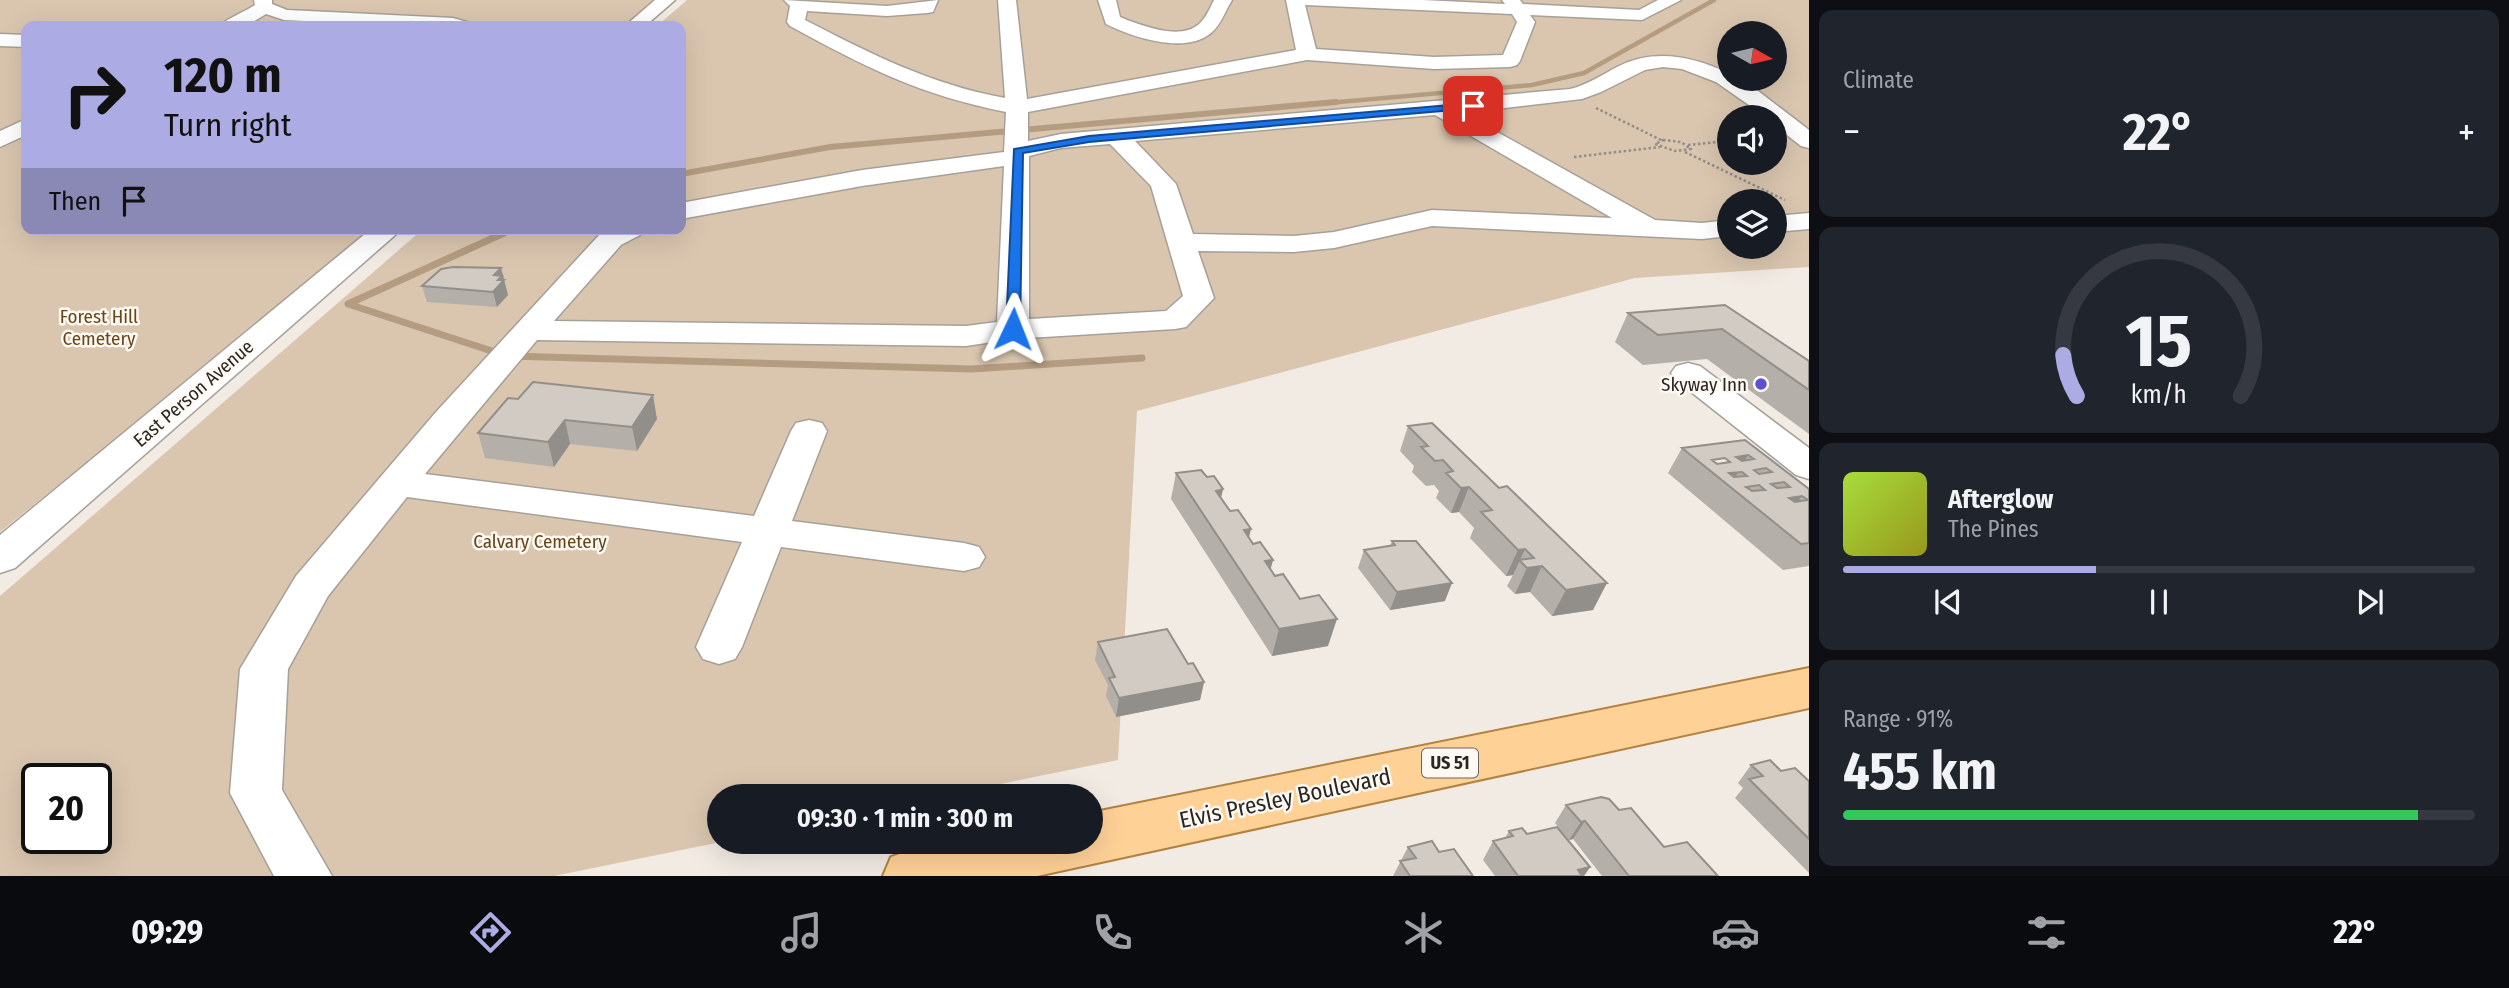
<!DOCTYPE html>
<meta charset="utf-8">
<style>
body{margin:0;font-family:"Fira Sans Condensed",sans-serif;background:#20242c;color:#f1f3f6;height:100vh;display:flex;flex-direction:column;font-size:26px;white-space:nowrap}
*{box-sizing:border-box;margin:0}
p{font-size:23px;color:#9ea1a6}
.icon{flex:none;width:38px;height:38px;fill:none;stroke:currentColor;stroke-width:2;stroke-linecap:round;stroke-linejoin:round}
.map{position:relative;flex:1;overflow:hidden}
.details{display:flex;flex-direction:column;gap:10px;padding:10px;background:#0d0f14;width:700px}
.details>*{flex:none}
.guide{position:absolute;left:21px;top:21px;width:665px;height:214px;border-radius:14px;box-shadow:0 7px 28px #0002;background:#adabe3;color:#111;overflow:hidden}
.needle{width:46px;rotate:98deg}
.tools{position:absolute;left:1717px;top:21px;display:grid;gap:14px}
.tools a{display:grid;place-items:center;width:70px;height:70px;border-radius:50%;background:#171b24;box-shadow:0 7px 28px #0002;font-size:35px}
.speed{position:absolute;left:21px;top:763px;display:flex;gap:14px;font-size:35px;font-weight:700;text-align:center}
.speed>*{display:grid;place-content:center;width:91px;height:91px;border-radius:50%;background:#171b24;box-shadow:0 7px 28px #0002;line-height:1}
.speed .limit{border:4px solid #111;border-radius:10px;background:#fff;color:#111}
.pin{position:absolute;display:grid;place-items:center;width:60px;height:60px;color:#fff;margin:-30px;border-radius:14px;box-shadow:0 4px 10px #0006}
.me{position:absolute;width:77px;margin:-38px;rotate:2deg;stroke-linejoin:round;filter:drop-shadow(0 0 5px #0008)}
.turn{display:flex;align-items:center;gap:24px;height:147px;padding:0 28px;font-size:32px}
.turn .icon{width:91px;height:91px;stroke-width:2.5}
.turn b{display:block;font-size:49px;line-height:60px}
.then{display:flex;align-items:center;height:66px;padding:0 28px;background:#0003;gap:14px;font-size:26px}
.big{font-size:52px;font-weight:700;line-height:1.1}
.details .tile{flex:1;display:flex;flex-direction:column;justify-content:center;gap:10px;min-width:0;padding:0 24px;border-radius:14px;background:#20242c}
.details .dial{align-items:center;gap:0}
.dial svg{height:182px;overflow:visible;fill:none;stroke:#363941;stroke-width:7;stroke-linecap:round;text-anchor:middle}
.dial text{fill:#f1f3f6;stroke:none}
.song{display:flex;align-items:center;gap:21px}
.cover{width:84px;height:84px;border-radius:10px;background:linear-gradient(135deg,hsl(80 70% 55%),hsl(60 70% 35%))}
.played{height:7px;border-radius:4px;background:linear-gradient(90deg,#adabe3 40%,#363941 40%)}
.keys{display:flex;justify-content:space-around;direction:ltr}
.heat{display:flex;justify-content:space-between;align-items:center;font-size:38px;direction:ltr}
.charge{height:10px;border-radius:5px;background:linear-gradient(90deg,#34c759 91%,#363941 0)}
.trip{position:absolute;left:707px;top:784px;width:396px;height:70px;border-radius:35px;background:#171b24;box-shadow:0 7px 28px #0002;font-weight:700;line-height:70px;text-align:center}
.tabs{display:flex;height:112px;justify-content:space-around;align-items:center;background:#090b0e;color:#9ea1a6}
.tabs .icon{width:49px;height:49px}
.tabs .on{color:#adabe3}
.tabs b{font-size:32px;color:#f1f3f6}
main{display:flex;flex:1;min-height:0}
.map>svg:first-child{display:block}
</style>
<main>
<div class="map">
<svg width="1809" height="876" viewBox="0 0 1809 876">
<rect width="100%" height="100%" fill="#f2ebe4"/>
<path fill="#dac6af" fill-rule="evenodd" d="M 0,0 L 660,0 L 628,26 L 26,26 L 26,229 L 376,229 L 0,532 Z
M 687,0 L 1809,0 L 1809,267 L 1635,278 L 1137,411 L 1118,760 L 942,796 L 719,796 L 721,842 L 554,876 L 0,876 L 0,596 L 423,229 L 681,229 L 681,26 L 657,26 ZM 1729,33 L 1774,33 L 1774,79 L 1729,79 ZM 1729,117 L 1774,117 L 1774,163 L 1729,163 ZM 1729,201 L 1774,201 L 1774,247 L 1729,247 ZM 37,779 L 96,779 L 96,838 L 37,838 Z"/>
<g fill="none" stroke-linecap="round" stroke-linejoin="round">
<path stroke="#b49c81" stroke-width="4.5" d="M 1316,104 L 1532,85 L 1584,73 L 1714,0"/>
<path stroke="#b49c81" stroke-width="6" d="M 681,174 L 830,147 L 1336,102
M 500,235 L 513,229"/>
<path stroke="#b49c81" stroke-width="7" d="M 504,233 L 348,304 L 507,356 L 972,369 L 1142,358"/>
<defs>
<path id="minor" d="M 254,0 L 272,0 L 272,4 L 287,10 L 453,18 L 467,22 L 470,26 L 407,26 L 284,20 L 266,14 L 246,26 L 220,26 C 227,18 245,12 255,5 Z
M 655,0 L 675,0 L 645,26 L 625,26 Z
M 784,0 L 887,6 L 938,0 L 933,12 L 927,13 L 887,16 L 807,11 L 805,20 C 871,54 932,85 1005,98 L 998,0 L 1016,0 L 1027,99 L 1296,50 L 1286,0 L 1423,0 L 1505,4 L 1502,0 L 1520,0 L 1523,4 L 1639,10 L 1658,0 L 1681,0 L 1642,20 L 1530,15 L 1535,22 L 1520,61 L 1517,65 L 1510,67 L 1434,69 L 1307,60 L 1028,112 L 1028,141 L 1061,134 L 1570,89 C 1588,85 1603,74 1619,66 C 1656,48 1693,57 1729,73 L 1729,79 L 1740,79 L 1749,84 L 1809,130 L 1809,148 L 1801,146 L 1774,125 L 1774,117 L 1766,117 L 1716,82 L 1682,69 L 1663,67 L 1645,70 L 1601,92 L 1582,99 L 1463,113 L 1655,220 L 1702,223 L 1729,220 L 1729,236 L 1702,239 L 1432,226 L 1334,248 L 1294,252 L 1198,251 L 1214,298 L 1186,327 L 1175,329 L 1013,339 L 966,346 L 537,340 L 425,474 L 754,516 L 791,431 L 796,423 L 809,420 L 822,423 L 827,431 L 792,521 L 964,543 L 979,547 L 985,557 L 979,567 L 964,571 L 781,547 L 742,647 L 735,659 L 719,664 L 703,659 L 696,647 L 742,542 L 407,497 L 328,596 L 288,669 L 282,790 L 332,876 L 274,876 L 230,793 L 240,669 L 296,576 L 436,412 L 601,233 L 609,229 L 644,229 L 640,235 L 621,245 L 554,321 L 966,326 L 997,322 L 1004,166 L 862,186 L 681,219 L 681,203 L 862,170 L 1004,152 L 1006,112 C 920,95 865,67 790,26 L 787,22 L 790,6 ZM 1305,5 L 1512,14 L 1517,22 L 1503,55 L 1434,57 L 1316,49 ZM 1435,115 L 1612,218 L 1432,210 L 1334,232 L 1294,236 L 1193,234 L 1176,184 L 1135,141 ZM 1110,144 L 1151,186 L 1183,296 L 1166,311 L 1029,319 L 1029,156 L 1061,148 Z
M 1098,0 L 1116,0 L 1120,17 L 1127,20 C 1147,27 1181,40 1199,24 C 1206,18 1210,8 1214,0 L 1232,0 C 1225,11 1221,25 1211,33 C 1185,55 1132,37 1106,24 Z
M 0,34 L 26,35 L 26,47 L 0,46 Z
M 26,119 L 26,135 L 0,147 L 0,131 Z
M 1809,213 L 1809,229 L 1774,232 L 1774,216 Z
M 371,229 L 402,229 L 15,568 L 0,573 L 0,535 Z
M 1688,363 L 1700,366 L 1809,448 L 1809,479 L 1796,475 L 1676,380 L 1671,373 L 1676,366 Z"/>
<path id="major" d="M 1809,668 L 1809,708 L 1037,876 L 883,876 L 891,857 C 954,833 1024,842 1090,842 L 1090,813 Z"/>
</defs>
<use href="#minor" stroke="#a6a099" stroke-width="3"/>
<use href="#major" stroke="#b38241" stroke-width="4"/>
<path stroke="#918d88" stroke-width="2.5" stroke-dasharray="2.5 2.5" stroke-linecap="butt" d="M 1596,108 L 1661,140
M 1663,140 L 1681,142 L 1691,149 L 1675,151 L 1655,144 Z
M 1688,145 L 1729,141
M 1685,152 L 1785,200
M 1574,157 L 1660,147"/>
<use href="#minor" fill="#fff" fill-rule="evenodd"/>
<use href="#major" fill="#fed197" fill-rule="evenodd"/>
</g>
<path fill="#b4afa9" fill-rule="evenodd" d="M 501,268 L 508,295 L 497,307 L 427,302 L 422,286 Z
M 1725,305 L 1809,361 L 1809,434 L 1707,359 L 1643,365 L 1615,342 L 1628,313 Z
M 508,398 L 657,419 L 637,451 L 570,444 L 554,467 L 485,458 L 478,433 Z
M 1408,426 L 1593,610 L 1552,616 L 1530,592 L 1515,594 L 1507,586 L 1513,575 L 1506,576 L 1470,538 L 1474,528 L 1459,512 L 1451,513 L 1436,498 L 1439,491 L 1434,485 L 1426,486 L 1412,472 L 1414,466 L 1400,451 Z
M 1745,440 L 1809,489 L 1809,566 L 1783,570 L 1668,473 L 1682,448 ZM 1725,458 L 1730,462 L 1717,464 L 1712,460 Z
M 1176,473 L 1207,477 L 1223,489 L 1221,497 L 1253,544 L 1273,560 L 1270,569 L 1328,646 L 1272,656 L 1171,499 Z
M 1392,541 L 1445,601 L 1390,610 L 1358,568 L 1364,550 L 1390,546 Z
M 1098,642 L 1188,664 L 1204,682 L 1200,700 L 1116,717 L 1106,696 L 1108,685 L 1095,660 Z
M 1751,765 L 1781,771 L 1809,781 L 1809,873 L 1735,798 L 1743,788 L 1738,783 Z
M 1566,805 L 1619,810 L 1664,847 L 1718,876 L 1602,876 L 1573,839 L 1569,840 L 1555,823 Z
M 1509,831 L 1527,834 L 1590,867 L 1584,876 L 1495,876 L 1483,860 L 1493,841 L 1505,838 Z
M 1408,847 L 1439,852 L 1473,876 L 1393,876 Z"/>
<path fill="#928e89" d="M 501,268 L 508,295 L 497,307 L 493,292 L 494,275 Z
M 653,395 L 657,419 L 637,451 L 632,427 Z
M 565,420 L 570,444 L 554,467 L 548,442 Z
M 1748,455 L 1734,480 L 1722,482 L 1736,457 Z
M 1469,487 L 1459,512 L 1451,513 L 1461,488 Z
M 1223,489 L 1217,515 L 1216,491 Z
M 1802,496 L 1786,521 L 1773,523 L 1789,498 Z
M 1251,529 L 1245,555 L 1244,530 Z
M 1525,549 L 1513,575 L 1506,576 L 1518,550 Z
M 1273,560 L 1266,586 L 1265,561 Z
M 1542,566 L 1530,592 L 1515,594 L 1527,568 Z
M 1452,583 L 1445,601 L 1390,610 L 1397,592 Z
M 1607,583 L 1593,610 L 1552,616 L 1566,590 Z
M 1337,619 L 1328,646 L 1272,656 L 1279,629 Z
M 1204,682 L 1200,700 L 1116,717 L 1119,698 Z
M 1585,821 L 1573,839 L 1569,840 L 1581,822 Z
M 1590,867 L 1584,876 L 1574,876 L 1578,870 Z"/>
<path fill="#d1cbc4" stroke="#928e89" stroke-width="2" fill-rule="evenodd" d="M 453,267 L 501,268 L 494,275 L 502,276 L 498,280 L 504,280 L 493,292 L 422,286 L 441,269 Z
M 1725,305 L 1809,361 L 1809,390 L 1722,329 L 1658,335 L 1628,313 Z
M 533,382 L 653,395 L 632,427 L 565,420 L 548,442 L 478,433 L 508,398 L 518,399 Z
M 1432,423 L 1499,488 L 1507,486 L 1607,583 L 1566,590 L 1542,566 L 1527,568 L 1519,560 L 1534,558 L 1525,549 L 1518,550 L 1481,512 L 1492,510 L 1469,487 L 1461,488 L 1446,473 L 1453,471 L 1443,460 L 1435,461 L 1421,447 L 1428,446 L 1408,426 Z
M 1745,440 L 1809,489 L 1809,543 L 1801,544 L 1682,448 ZM 1748,455 L 1754,459 L 1742,461 L 1736,457 ZM 1725,458 L 1730,462 L 1717,464 L 1712,460 ZM 1766,468 L 1772,472 L 1759,474 L 1754,470 ZM 1742,472 L 1747,476 L 1734,477 L 1729,473 ZM 1784,482 L 1790,487 L 1777,488 L 1771,484 ZM 1759,485 L 1765,490 L 1752,491 L 1746,487 ZM 1802,496 L 1808,500 L 1795,502 L 1789,498 Z
M 1201,470 L 1207,477 L 1214,476 L 1223,489 L 1216,491 L 1230,511 L 1238,510 L 1251,529 L 1244,530 L 1253,544 L 1260,542 L 1273,560 L 1265,561 L 1275,576 L 1283,574 L 1300,599 L 1319,595 L 1337,619 L 1279,629 L 1176,473 Z
M 1392,541 L 1416,541 L 1452,583 L 1397,592 L 1364,550 L 1395,545 Z
M 1167,629 L 1188,664 L 1193,663 L 1204,682 L 1119,698 L 1109,678 L 1115,677 L 1098,642 Z
M 1770,760 L 1781,771 L 1795,768 L 1809,781 L 1809,839 L 1749,779 L 1763,776 L 1751,765 Z
M 1601,797 L 1609,799 L 1619,810 L 1631,808 L 1664,847 L 1687,842 L 1718,876 L 1629,876 L 1585,821 L 1581,822 L 1566,805 Z
M 1557,827 L 1590,867 L 1578,870 L 1582,876 L 1518,876 L 1493,841 L 1513,836 L 1509,831 L 1522,828 L 1527,834 Z
M 1432,841 L 1439,852 L 1454,849 L 1473,876 L 1410,876 L 1400,861 L 1416,858 L 1408,847 Z"/>
<path fill="#1a73e8" stroke="#114b97" stroke-width="2" d="M 1473,103 L 1477,106 L 1476,108 L 1089,142 L 1023,153 L 1020,329 L 1013,333 L 1006,329 L 1014,149 L 1089,136 Z"/>
<circle fill="#5a53cb" stroke="#fef9f3" stroke-width="2.5" cx="1761" cy="384" r="7"/>
<g text-anchor="middle" stroke-width="5" stroke-linejoin="round" paint-order="stroke">
<rect fill="#fef9f3" stroke="#696662" stroke-width="2" x="1422" y="748.5" width="56" height="29" rx="5"/>
<g font-size="18" font-weight="bold" fill="#292724">
<text x="1450" y="769">US 51</text>
</g>
<g font-size="19" fill="#684618" stroke="#fef9f3">
<text x="99" y="323">Forest Hill<tspan x="99" dy="22">Cemetery</tspan></text>
<text x="540" y="548">Calvary Cemetery</text>
</g>
<g font-size="19" fill="#292724" stroke="#fef9f3" text-anchor="end">
<text x="1747" y="391">Skyway Inn</text>
</g>
<g font-size="19" fill="#292724" stroke="#fef9f3">
<text transform="translate(193 393) rotate(-41)" y="7">East Person Avenue</text>
</g>
<g font-size="23" fill="#292724" stroke="#fef9f3">
<text transform="translate(1285 798) rotate(-12)" y="8">Elvis Presley Boulevard</text>
</g>
</g>
</svg>
<div class="tools">
<a><svg class="needle" viewBox="-14 -14 28 28"><path d="M0-13l5 13h-10z" fill="#e53935"/><path d="M0 13l5-13h-10z" fill="#9ea1a6"/></svg></a>
<a><svg class="icon" aria-label="sound" viewBox="0 0 24 24"><path d="M4 9h4l5-4v14l-5-4H4zM17 9q2 3 0 6"/></svg></a>
<a><svg class="icon" aria-label="layers" viewBox="0 0 24 24"><path d="M12 4l9 5-9 5-9-5zM3 14l9 5 9-5"/></svg></a>
</div>
<div class="speed"><div class="limit">20</div></div>
<div class="pin" style="left:1473px;top:106px;background:#d93025"><svg class="icon" aria-label="arrive" viewBox="0 0 24 24"><path d="M6 21V4h12l-3 4 3 4H6"/></svg></div>
<svg class="me" style="left:1013px;top:329px" viewBox="-20 -20 40 40"><path d="M0-17L14 15 0 8-14 15z" fill="#1a73e8" stroke="#fff" stroke-width="4"/></svg>
<div class="trip">09:30 · 1 min · 300 m</div>
<div class="guide">
<div class="turn"><svg class="icon" aria-label="right" viewBox="0 0 24 24"><path d="M7 20v-9h11M14 6l5 5-5 5"/></svg><div><b>120 m</b>Turn right</div></div>
<div class="then">Then<svg class="icon" aria-label="arrive" viewBox="0 0 24 24"><path d="M6 21V4h12l-3 4 3 4H6"/></svg></div>
</div>
</div>
<section class="details">
<div class="tile"><p>Climate</p>
<div class="heat"><a>−</a><b class="big">22°</b><a>+</a></div>
</div>
<div class="tile dial"><svg viewBox="0 0 100 80">
<path d="M14 69A42 42 0 1 1 86 69"/>
<path d="M14 69A42 42 0 0 1 8 51" stroke="#adabe3"/>
<text x="50" y="56" font-size="32" font-weight="700">15</text>
<text x="50" y="72" font-size="11">km/h</text>
</svg></div>
<div class="tile">
<div class="song"><i class="cover"></i><div><b>Afterglow</b><p>The Pines</p></div></div>
<div class="played"></div>
<div class="keys"><svg class="icon" aria-label="previous" viewBox="0 0 24 24"><path d="M18 5L8 12l10 7zM5 5v14"/></svg><svg class="icon" aria-label="pause" viewBox="0 0 24 24"><path d="M8 5v14M16 5v14"/></svg><svg class="icon" aria-label="next" viewBox="0 0 24 24"><path d="M6 5l10 7-10 7zM19 5v14"/></svg></div>
</div>
<div class="tile"><p>Range · 91%</p><b class="big">455 km</b><div class="charge"></div></div>
</section>
</main>
<nav class="tabs">
<b>09:29</b>
<svg class="icon on" aria-label="directions" viewBox="0 0 24 24"><path d="M12 3l9 9-9 9-9-9zM9 14v-3h6M13 9l2 2-2 2"/></svg>
<svg class="icon" aria-label="music" viewBox="0 0 24 24"><path d="M9 18V5l10-2v13"/><circle cx="6" cy="18" r="3"/><circle cx="16" cy="16" r="3"/></svg>
<svg class="icon" aria-label="phone" viewBox="0 0 24 24"><path d="M5 4h4l2 5-3 2q2 4 5 5l2-3 5 2v4C11 20 4 13 5 4z"/></svg>
<svg class="icon" aria-label="climate" viewBox="0 0 24 24"><path d="M12 3v18M4 7l16 10M4 17L20 7"/></svg>
<svg class="icon" aria-label="car" viewBox="0 0 24 24"><path d="M5 17H2v-5l4-1 3-4h7l3 4 3 1v5h-3M9 17h6M6 11h13"/><circle cx="7" cy="17" r="2"/><circle cx="17" cy="17" r="2"/></svg>
<svg class="icon" aria-label="filters" viewBox="0 0 24 24"><path d="M4 7h16M4 17h16"/><circle cx="9" cy="7" r="2"/><circle cx="15" cy="17" r="2"/></svg>
<b>22°</b>
</nav>
